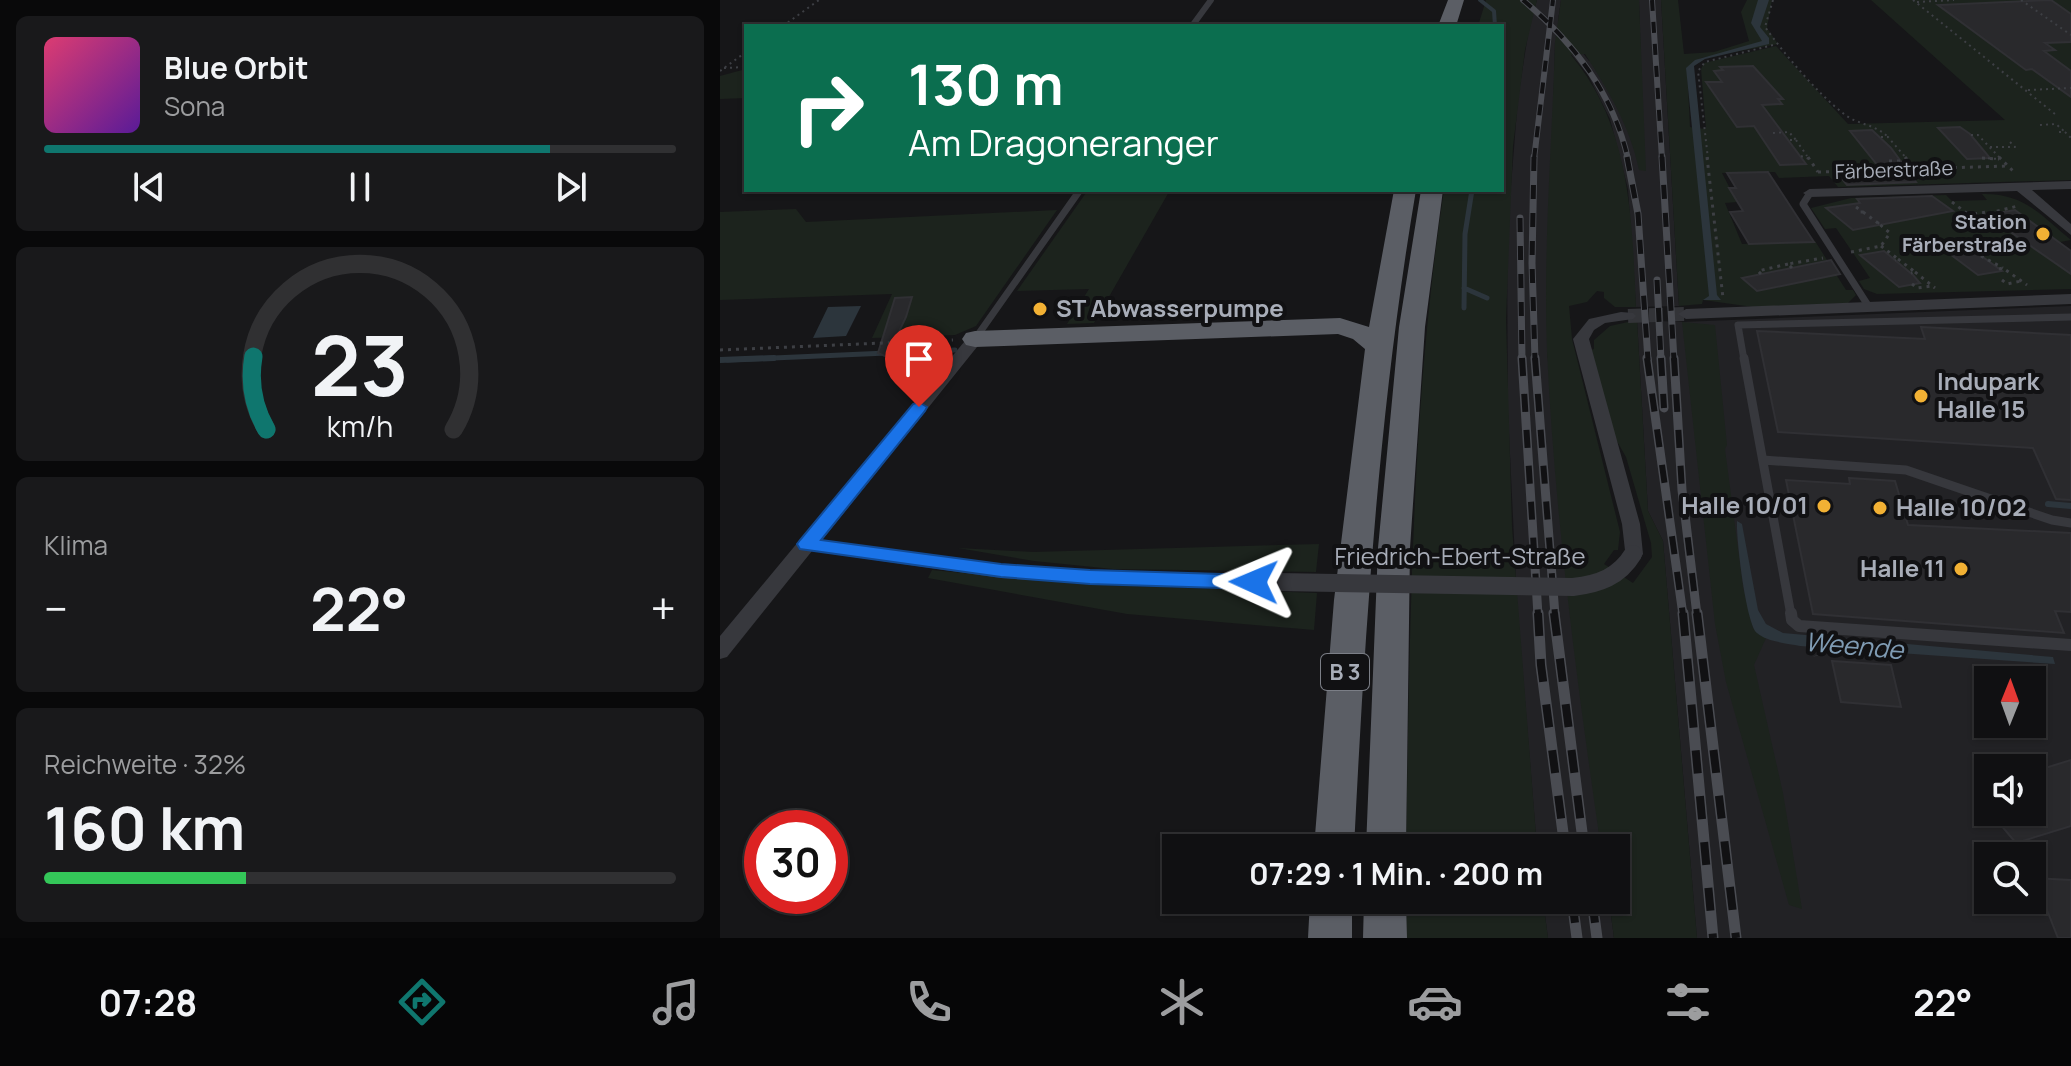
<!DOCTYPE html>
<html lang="de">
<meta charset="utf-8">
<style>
body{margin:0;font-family:Manrope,sans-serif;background:#19191b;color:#f1f3f6;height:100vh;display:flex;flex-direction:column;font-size:30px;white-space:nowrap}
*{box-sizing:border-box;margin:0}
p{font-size:26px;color:#9c9d9f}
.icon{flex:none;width:44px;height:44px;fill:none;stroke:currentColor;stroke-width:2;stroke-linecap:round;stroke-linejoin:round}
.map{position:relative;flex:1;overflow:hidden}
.panel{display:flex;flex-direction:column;gap:16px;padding:16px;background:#09090a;width:720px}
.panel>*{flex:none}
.guide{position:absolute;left:24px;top:24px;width:760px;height:168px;border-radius:0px;box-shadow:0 2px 6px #0004,0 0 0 2px #303032;background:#0b6e4f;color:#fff;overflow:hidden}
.needle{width:52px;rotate:1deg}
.fabs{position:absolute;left:1254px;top:666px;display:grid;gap:16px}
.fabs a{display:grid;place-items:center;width:72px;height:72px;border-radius:0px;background:#101012;box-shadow:0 2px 6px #0004,0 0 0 2px #303032;font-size:40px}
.speed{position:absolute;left:24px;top:810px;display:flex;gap:16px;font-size:40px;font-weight:700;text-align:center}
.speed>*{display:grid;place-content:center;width:104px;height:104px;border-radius:50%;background:#101012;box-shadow:0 2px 6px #0004,0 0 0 2px #303032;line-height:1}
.speed .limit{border:12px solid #d22;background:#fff;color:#111}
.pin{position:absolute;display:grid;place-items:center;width:68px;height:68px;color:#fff;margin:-82px -34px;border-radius:50% 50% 50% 0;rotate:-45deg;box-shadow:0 0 8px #0007}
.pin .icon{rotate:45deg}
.me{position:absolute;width:88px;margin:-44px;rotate:271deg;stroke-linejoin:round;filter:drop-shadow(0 0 6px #0008)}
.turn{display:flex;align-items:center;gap:28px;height:168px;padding:0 32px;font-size:36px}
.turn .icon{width:104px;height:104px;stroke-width:2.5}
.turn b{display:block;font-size:56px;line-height:68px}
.big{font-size:60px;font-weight:700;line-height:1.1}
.panel .widget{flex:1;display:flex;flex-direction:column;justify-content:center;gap:12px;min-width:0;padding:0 28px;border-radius:12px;background:#19191b}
.panel .dial{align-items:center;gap:0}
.dial svg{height:208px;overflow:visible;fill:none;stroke:#303032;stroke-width:7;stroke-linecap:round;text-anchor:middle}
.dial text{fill:#f1f3f6;stroke:none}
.song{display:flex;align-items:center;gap:24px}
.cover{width:96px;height:96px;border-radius:12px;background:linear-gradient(135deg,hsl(340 70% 55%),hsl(270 70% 35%))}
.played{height:8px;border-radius:4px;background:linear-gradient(90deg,#0f766e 80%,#303032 80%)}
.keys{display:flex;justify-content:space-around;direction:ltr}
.heat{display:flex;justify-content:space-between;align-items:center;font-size:44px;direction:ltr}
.charge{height:12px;border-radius:6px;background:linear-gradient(90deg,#34c759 32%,#303032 0)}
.trip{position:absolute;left:442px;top:834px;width:468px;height:80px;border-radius:0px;background:#101012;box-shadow:0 2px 6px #0004,0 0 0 2px #303032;font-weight:700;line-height:80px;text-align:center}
.menu{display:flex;height:128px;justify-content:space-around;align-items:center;background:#060607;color:#9c9d9f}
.menu .icon{width:56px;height:56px}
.menu .current{color:#0f766e}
.menu b{font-size:36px;color:#f1f3f6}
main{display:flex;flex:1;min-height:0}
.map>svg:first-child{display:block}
</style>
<main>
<section class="panel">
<div class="widget">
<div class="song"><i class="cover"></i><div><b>Blue Orbit</b><p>Sona</p></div></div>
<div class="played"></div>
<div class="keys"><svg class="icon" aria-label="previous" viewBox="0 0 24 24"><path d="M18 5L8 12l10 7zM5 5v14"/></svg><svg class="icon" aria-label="pause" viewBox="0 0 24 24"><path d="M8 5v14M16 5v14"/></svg><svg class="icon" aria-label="next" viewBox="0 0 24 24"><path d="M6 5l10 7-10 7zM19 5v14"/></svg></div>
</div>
<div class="widget dial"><svg viewBox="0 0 100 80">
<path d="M14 69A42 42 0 1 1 86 69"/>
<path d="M14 69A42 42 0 0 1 9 41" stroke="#0f766e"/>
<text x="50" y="56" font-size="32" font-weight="700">23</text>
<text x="50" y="72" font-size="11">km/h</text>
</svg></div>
<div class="widget"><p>Klima</p>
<div class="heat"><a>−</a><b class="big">22°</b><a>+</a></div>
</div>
<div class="widget"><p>Reichweite · 32%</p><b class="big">160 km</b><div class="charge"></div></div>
</section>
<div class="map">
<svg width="1351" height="938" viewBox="0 0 1351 938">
<rect width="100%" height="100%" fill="#161618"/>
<path fill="#222225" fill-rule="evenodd" d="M 817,0 L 841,0 L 838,21 L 869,61 L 921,64 L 919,0 L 941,0 L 959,306 L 916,307 L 908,189 L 890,119 L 868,75 L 847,49 L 835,42 L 827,350 L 847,572 L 881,848 L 817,848 L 797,601 L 788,412 L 787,237 L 798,98 L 810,22 Z
M 1351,306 L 1351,938 L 977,938 L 943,541 L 928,511 L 917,320 L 962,322 ZM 1268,680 L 1312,680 L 1312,724 L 1268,724 ZM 1268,768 L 1312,768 L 1312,812 L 1268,812 ZM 1268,856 L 1312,856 L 1312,900 L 1268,900 Z
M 823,900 L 889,900 L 894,938 L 828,938 Z"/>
<path fill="#1c231d" d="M 766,0 L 817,0 L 805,50 L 793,146 L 786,319 L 792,527 L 817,848 L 686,848 C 690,628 691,408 724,190 L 782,190 L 782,26 L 758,26 Z
M 841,0 L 919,0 L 926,171 L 919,170 C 910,126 888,90 865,54 L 851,55 C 911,126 912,220 916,307 L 895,307 L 884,298 L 884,292 L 877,291 L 867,302 L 849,306 L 852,339 L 900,532 L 898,550 L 894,550 L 884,564 L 913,583 L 932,557 L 931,543 L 906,457 L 894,436 L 871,350 L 874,349 L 874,340 L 890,326 L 917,320 L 928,511 L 943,541 L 977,938 L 894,938 L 889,900 L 896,900 L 896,848 L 881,848 C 857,684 835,518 827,352 C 823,249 832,145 835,42 Z
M 941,0 L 958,0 L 964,54 L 994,52 L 1029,41 L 1021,12 L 1027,0 L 1052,0 L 1047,28 L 1058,44 L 981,58 L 967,68 L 970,127 L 986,129 L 981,69 L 984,63 L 1056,46 L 1128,124 L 1285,120 L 1151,0 L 1351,0 L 1351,180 L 1118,187 L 1109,176 L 1059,178 L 1055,172 L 1002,173 L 1017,202 L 1005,203 L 1022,244 L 1095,241 L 1126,290 L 1133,290 L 1136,295 L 1128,303 L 1033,307 L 983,300 L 982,304 L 959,306 Z
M 26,69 L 26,98 L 0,99 L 0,76 Z
M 368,190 L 450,190 L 374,323 L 347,324 L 369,289 L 297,291 Z
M 1262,194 C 1304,193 1321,215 1351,240 L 1340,242 L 1351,252 L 1351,289 L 1157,294 L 1144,289 L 1139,281 L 1150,278 L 1116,228 L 1105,229 L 1091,208 L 1131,198 L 1226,195 L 1232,201 L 1267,200 Z
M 76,209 L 86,222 L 337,210 L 256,326 L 235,335 L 152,338 L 172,294 L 0,300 L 0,212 Z
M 962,322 L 995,325 L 1007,445 L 1005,449 L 1023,587 L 1033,628 L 1046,638 L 1034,665 L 1063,793 L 1082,909 L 1069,905 L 1006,682 L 995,624 Z
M 599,544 L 596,572 L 393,569 L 314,561 L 238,548 L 313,552 Z
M 212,570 L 358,584 L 597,593 L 594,630 L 407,614 L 208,578 Z
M 686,900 L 823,900 L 828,938 L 687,938 Z"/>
<path fill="#2c353c" d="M 1038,0 L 1049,0 L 1040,27 L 1049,38 L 1049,44 L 985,59 L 974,66 L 997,295 L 1001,300 L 983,300 L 989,296 L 966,68 L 975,60 L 1042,41 L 1031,23 Z
M 141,306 L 126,336 L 93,338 L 108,307 Z
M 1017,521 L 1022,524 L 1038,610 L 1046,624 L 1063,633 L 1333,657 L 1335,664 L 1080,646 C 1067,643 1047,642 1037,633 C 1026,624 1016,537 1017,521 Z"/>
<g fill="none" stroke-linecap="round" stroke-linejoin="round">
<path stroke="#2c353c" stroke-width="4" d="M 760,0 L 774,11 L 775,26"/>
<path stroke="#2c353c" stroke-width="5" d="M 744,288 L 767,298
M 744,308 L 745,234 L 752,190
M 7,360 L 235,350"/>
<path stroke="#2c353c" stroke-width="6" d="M 0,360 L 54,358
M 1328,504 L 1351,506"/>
</g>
<path fill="#29292c" stroke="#303034" stroke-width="2" d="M 1331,0 L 1351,14 L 1351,42 L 1325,43 L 1335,50 L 1324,51 L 1351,71 L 1351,97 L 1312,69 L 1306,70 L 1218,5 Z
M 1033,66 L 1063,99 L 1058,99 L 1062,104 L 1042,105 L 1086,164 L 1060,165 L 1034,126 L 1017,127 L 986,82 L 1002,82 L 994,71 L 1003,70 L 1000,67 Z
M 1240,127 L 1250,134 L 1270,158 L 1247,159 L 1218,128 Z
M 1152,130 L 1171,148 L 1196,182 L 1127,185 L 1118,174 L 1162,171 L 1130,131 Z
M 1048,172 L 1082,224 L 1094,242 L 1029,244 L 1010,212 L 1023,211 L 1009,188 L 1016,188 L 1007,173 Z
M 1212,196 L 1233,211 L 1133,230 L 1106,208 L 1140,203 L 1137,199 Z
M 1295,210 L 1351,251 L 1351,274 L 1266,215 Z
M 1249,247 L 1282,271 L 1258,275 L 1226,251 Z
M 1164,251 L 1193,275 L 1200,283 L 1179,287 L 1140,255 Z
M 1111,260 L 1120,274 L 1037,291 L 1022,278 Z
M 192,297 L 186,317 L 167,357 L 158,353 L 175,298 Z
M 1201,327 L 1351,335 L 1351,500 L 1336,499 L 1313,448 L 1058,432 L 1037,331 L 1205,339 Z
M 1129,478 L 1175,481 L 1188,525 L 1351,533 L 1351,612 L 1335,611 L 1344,633 L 1093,614 L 1066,480 L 1130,484 Z
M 1112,661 L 1171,665 L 1181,707 L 1121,702 Z
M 1351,760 L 1351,826 L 1296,843 L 1270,812 L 1312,812 L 1312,772 Z
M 1312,878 L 1351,880 L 1351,938 L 1338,938 L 1323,900 L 1312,900 Z"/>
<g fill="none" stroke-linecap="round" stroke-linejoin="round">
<path stroke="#333438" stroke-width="14" stroke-dasharray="14 7" stroke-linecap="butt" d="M 908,316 L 966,314"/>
<path stroke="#3d3f44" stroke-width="2" stroke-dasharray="2 4" stroke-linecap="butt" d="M 1053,0 L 1045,27 C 1066,56 1097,93 1124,114 C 1138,125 1155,124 1168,137
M 1193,0 L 1335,114
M 1301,0 L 1351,35
M 1197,2 L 1234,0
M 63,26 L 99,0
M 4,68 L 26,67
M 0,71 L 26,52
M 1308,90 L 1351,88
M 1320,125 L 1336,124 L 1345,132
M 1339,132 L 1345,132 L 1351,138
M 1053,133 L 1069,132 L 1076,140
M 1251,135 L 1258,135 L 1281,159
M 1161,137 L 1168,137 L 1187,159
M 1070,140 L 1076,140 L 1087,156
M 1270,147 L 1295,147 L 1290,142
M 1081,156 L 1089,159
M 1262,158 L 1279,159
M 988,159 L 978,71 L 985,62 L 1057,44"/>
<path stroke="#3d3f44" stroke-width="3" stroke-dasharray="3 5" stroke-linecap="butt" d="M 987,157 L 1003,298
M 1088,157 L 1098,172
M 1185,157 L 1201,176
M 1279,157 L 1296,174
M 1262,158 L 1279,159
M 1169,161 L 1186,161
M 1098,172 L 1288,166
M 1232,202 L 1249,215
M 1136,207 L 1143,212 L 1139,212
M 1143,212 L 1158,223 L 1154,224
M 1269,213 L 1298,206
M 1252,222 L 1242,216 L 1267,212
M 1161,246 L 1178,259 L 1175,260
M 1131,252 L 1161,246 L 1170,233 L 1158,223
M 1261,256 L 1283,268
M 1178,259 L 1195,272 L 1191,273
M 1072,268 L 1068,264 L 1103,258
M 1279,269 L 1283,268 L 1307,285
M 1195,272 L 1215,288
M 1041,274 L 1038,271 L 1068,264
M 1282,280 L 1287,284 L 1301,281
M 1192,284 L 1197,288 L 1212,286
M 0,350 L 233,340"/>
<path stroke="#3d3f44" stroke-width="5" stroke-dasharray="5 8" stroke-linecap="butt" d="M 1093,643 L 1096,656"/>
<path stroke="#37383d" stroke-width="6" d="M 472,26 L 491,0"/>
<path stroke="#37383d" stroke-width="7" d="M 1090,193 L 1083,204 L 1149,307
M 255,339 L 360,190
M 1024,360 L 1018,325 L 1351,317"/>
<path stroke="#37383d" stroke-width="9" d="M 1024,358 L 1071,615
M 1043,460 L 1186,470 L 1332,520 L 1351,523"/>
<path stroke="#37383d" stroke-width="12" d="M 1071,613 L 1072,620 L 1079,626 L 1351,645"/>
<path fill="#37383d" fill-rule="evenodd" d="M 1351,181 L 1351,189 L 1312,190 L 1351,224 L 1351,235 L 1297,191 L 1090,197 L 1083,193 L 1090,189 Z
M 1351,294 L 1351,304 L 966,319 L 958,314 L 966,309 Z
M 901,312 L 913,313 L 916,316 L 913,319 L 885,323 L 874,330 L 869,339 L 920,524 L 923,554 L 920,559 L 906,559 L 902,524 L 853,339 L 869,319 Z
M 255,334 L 263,339 L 261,342 L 102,540 L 281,564 L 370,570 L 558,575 L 565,577 L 568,582 L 565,587 L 370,584 L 281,578 L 92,551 L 7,657 L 0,659 L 0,636 L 249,336 Z"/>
<path fill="#5b5e65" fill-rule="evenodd" d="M 728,0 L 744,0 L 736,26 L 718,26 Z
M 674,190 L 696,190 C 659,408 645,627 634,848 L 594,848 L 614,600 L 645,349 L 633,339 L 618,334 L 255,347 L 246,345 L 242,339 L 246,333 L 255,331 L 620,318 L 649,327 Z
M 701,190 L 723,190 L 705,327 L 690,548 L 686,848 L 646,848 L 658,548 L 679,327 Z
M 590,900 L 632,900 L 632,938 L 588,938 Z
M 644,900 L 686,900 L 687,938 L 643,938 Z"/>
<defs>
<path id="rail-far3" d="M 803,0 C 854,43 893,93 908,159
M 932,0 L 942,159
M 814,159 L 833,0"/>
<path id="rail-far2" d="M 814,157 L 812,263 L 815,360
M 907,157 L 918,214 L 928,360
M 942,157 L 954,360
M 800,218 L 802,360
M 937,280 L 941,360"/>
<path id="rail-far1" d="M 802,358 L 818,615
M 815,358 L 835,615
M 927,358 L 963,615
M 941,358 L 944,408
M 954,358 L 962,490 L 977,615"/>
<path id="rail" d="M 818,613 L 821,665 L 845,848
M 834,613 L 864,848
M 963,613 L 993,938
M 977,613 L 1016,938
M 852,900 L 857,938
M 872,900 L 877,938"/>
</defs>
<use href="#rail-far3" stroke="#4a4c52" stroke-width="6"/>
<use href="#rail-far2" stroke="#4a4c52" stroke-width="7"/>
<use href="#rail-far1" stroke="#4a4c52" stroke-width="9"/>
<use href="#rail" stroke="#4a4c52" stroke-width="11"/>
<use href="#rail-far3" stroke="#111113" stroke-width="4" stroke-dasharray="11" stroke-linecap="butt"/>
<use href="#rail-far2" stroke="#111113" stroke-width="5" stroke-dasharray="14" stroke-linecap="butt"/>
<use href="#rail-far1" stroke="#111113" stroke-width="6" stroke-dasharray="18" stroke-linecap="butt"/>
<use href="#rail" stroke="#111113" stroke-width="8" stroke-dasharray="23" stroke-linecap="butt"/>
<path stroke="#37383d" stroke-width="18" d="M 558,582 L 853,587 C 879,584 899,577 913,554"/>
</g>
<path fill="#1a73e8" stroke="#114b97" stroke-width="2" d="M 199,402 L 207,407 L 205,411 L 101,540 L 281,564 L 370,570 L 534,575 L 544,582 L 534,589 L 370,584 L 281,577 L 80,549 L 77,544 L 80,540 L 193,404 Z"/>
<g fill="#f2b134" stroke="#111113" stroke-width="3">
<circle cx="1323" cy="234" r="8"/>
<circle cx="320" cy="309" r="8"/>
<circle cx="1201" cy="396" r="8"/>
<circle cx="1104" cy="506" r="8"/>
<circle cx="1160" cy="508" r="8"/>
<circle cx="1241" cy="569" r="8"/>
</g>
<g text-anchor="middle" stroke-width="8" stroke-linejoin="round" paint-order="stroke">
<g font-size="20" fill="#a8adb8" stroke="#111113">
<text transform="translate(1174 170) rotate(-2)" y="7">Färberstraße</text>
</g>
<g font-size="20" font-weight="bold" fill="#a8adb8" stroke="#111113" text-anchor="end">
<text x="1307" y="229">Station<tspan x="1307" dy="23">Färberstraße</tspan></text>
</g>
<rect fill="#111113" stroke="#7b7e86" stroke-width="2" x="601" y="654" width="48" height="36" rx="6"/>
<g font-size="22" font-weight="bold" fill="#a8adb8">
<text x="625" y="680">B 3</text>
</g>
<g font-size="24" font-weight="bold" fill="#a8adb8" stroke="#111113" text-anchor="start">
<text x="336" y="317">ST Abwasserpumpe</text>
<text x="1217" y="390">Indupark<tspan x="1217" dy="28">Halle 15</tspan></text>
<text x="1088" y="514" text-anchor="end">Halle 10/01</text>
<text x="1176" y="516">Halle 10/02</text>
<text x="1225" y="577" text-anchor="end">Halle 11</text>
</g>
<g font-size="24" fill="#a8adb8" stroke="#111113">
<text x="740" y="565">Friedrich-Ebert-Straße</text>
</g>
<g font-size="26" font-style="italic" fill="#7f9bb3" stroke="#111113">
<text transform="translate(1134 646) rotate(5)" y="9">Weende</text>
</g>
</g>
</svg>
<div class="fabs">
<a><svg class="needle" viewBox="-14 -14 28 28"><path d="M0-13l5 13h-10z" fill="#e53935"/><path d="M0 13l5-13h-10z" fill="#9c9d9f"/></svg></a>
<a><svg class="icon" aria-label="sound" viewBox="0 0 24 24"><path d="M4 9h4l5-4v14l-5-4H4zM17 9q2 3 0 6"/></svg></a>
<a><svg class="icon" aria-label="search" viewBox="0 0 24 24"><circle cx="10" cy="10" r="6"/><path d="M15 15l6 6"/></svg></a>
</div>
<div class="speed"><div class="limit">30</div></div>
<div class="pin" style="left:199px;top:407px;background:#d93025"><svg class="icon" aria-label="arrive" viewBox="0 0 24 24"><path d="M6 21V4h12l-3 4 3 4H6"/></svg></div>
<svg class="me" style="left:534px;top:582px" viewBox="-20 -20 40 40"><path d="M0-17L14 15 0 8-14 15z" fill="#1a73e8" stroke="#fff" stroke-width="4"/></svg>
<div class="trip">07:29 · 1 Min. · 200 m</div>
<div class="guide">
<div class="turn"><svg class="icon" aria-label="right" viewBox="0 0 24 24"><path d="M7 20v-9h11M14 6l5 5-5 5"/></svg><div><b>130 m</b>Am Dragoneranger</div></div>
</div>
</div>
</main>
<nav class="menu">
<b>07:28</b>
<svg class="icon current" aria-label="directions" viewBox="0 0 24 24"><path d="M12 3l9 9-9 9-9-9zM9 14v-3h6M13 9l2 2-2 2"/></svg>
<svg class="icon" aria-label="music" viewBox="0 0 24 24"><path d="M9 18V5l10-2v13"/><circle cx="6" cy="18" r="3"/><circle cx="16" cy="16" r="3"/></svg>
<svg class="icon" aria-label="phone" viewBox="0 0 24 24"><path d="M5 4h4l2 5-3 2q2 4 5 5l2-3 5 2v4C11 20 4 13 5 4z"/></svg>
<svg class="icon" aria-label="climate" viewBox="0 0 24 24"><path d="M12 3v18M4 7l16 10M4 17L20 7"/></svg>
<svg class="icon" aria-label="car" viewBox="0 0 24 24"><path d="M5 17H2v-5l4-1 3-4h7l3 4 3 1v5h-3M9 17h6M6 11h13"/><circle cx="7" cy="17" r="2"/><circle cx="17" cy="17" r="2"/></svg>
<svg class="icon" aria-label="filters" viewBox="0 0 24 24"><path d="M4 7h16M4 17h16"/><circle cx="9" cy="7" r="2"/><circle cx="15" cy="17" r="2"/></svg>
<b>22°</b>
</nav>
